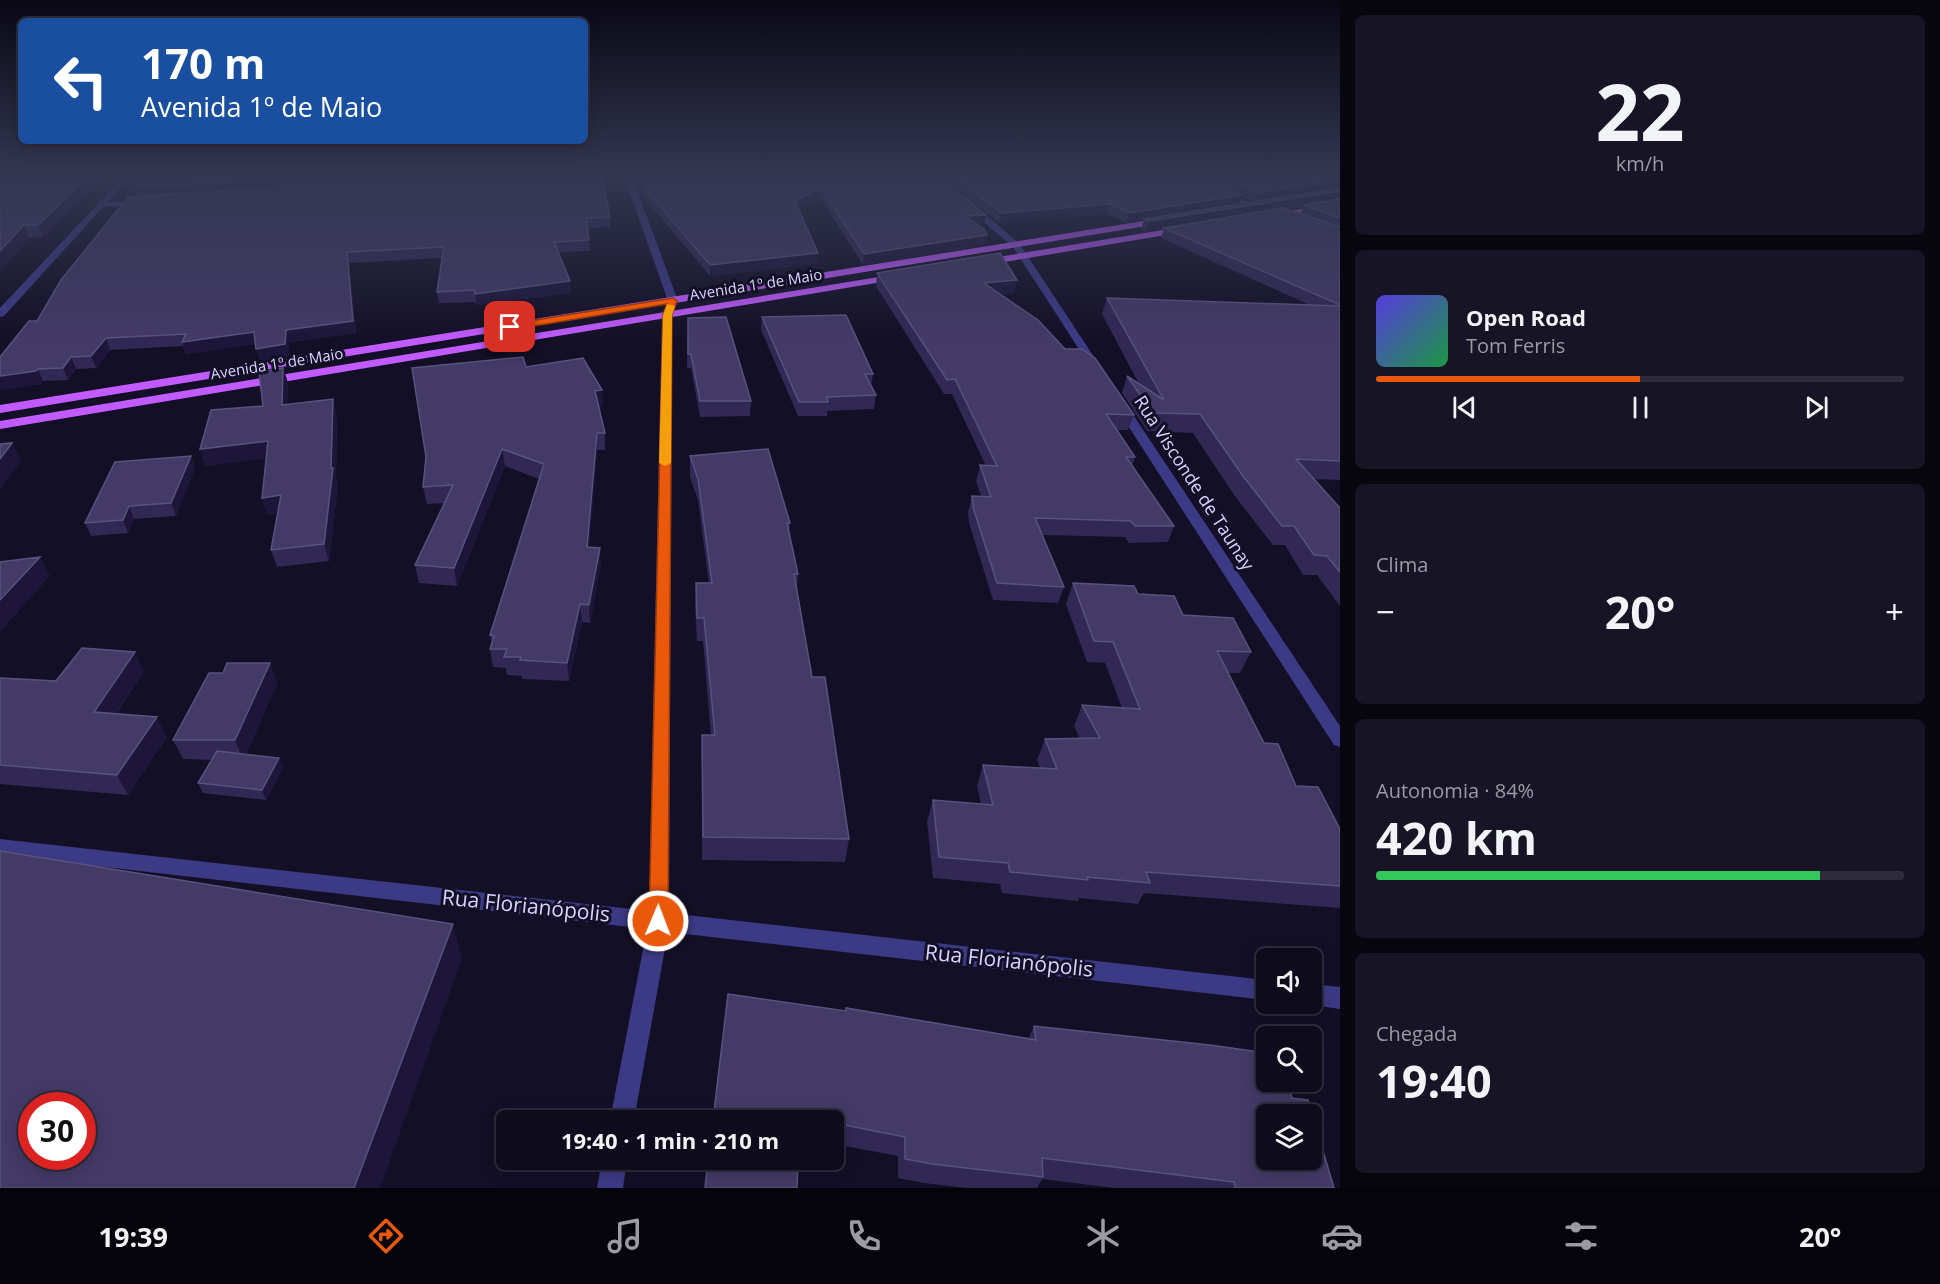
<!DOCTYPE html>
<html lang="pt">
<meta charset="utf-8">
<style>
body{margin:0;font-family:"Open Sans",sans-serif;background:#171425;color:#f1f3f6;height:100vh;display:flex;flex-direction:column;font-size:22px;white-space:nowrap}
*{box-sizing:border-box;margin:0}
p{font-size:20px;color:#9b9ba3}
.icon{flex:none;width:33px;height:33px;fill:none;stroke:currentColor;stroke-width:2;stroke-linecap:round;stroke-linejoin:round}
.map{position:relative;flex:1;overflow:hidden}
.sheet{display:flex;flex-direction:column;gap:15px;padding:15px;background:#08060f;width:600px}
.sheet>*{flex:none}
.banner{position:absolute;left:18px;top:18px;width:570px;height:126px;border-radius:9px;box-shadow:0 3px 15px #0003,0 0 0 2px #2e2b3b;background:#1a4fa0;color:#fff;overflow:hidden}
.tools{position:absolute;left:1256px;top:948px;display:grid;gap:12px}
.tools a{display:grid;place-items:center;width:66px;height:66px;border-radius:9px;background:#0e0b1c;box-shadow:0 3px 15px #0003,0 0 0 2px #2e2b3b;font-size:30px}
.speed{position:absolute;left:18px;top:1092px;display:flex;gap:12px;font-size:30px;font-weight:700;text-align:center}
.speed>*{display:grid;place-content:center;width:78px;height:78px;border-radius:50%;background:#0e0b1c;box-shadow:0 3px 15px #0003,0 0 0 2px #2e2b3b;line-height:1}
.speed .limit{border:9px solid #d22;background:#fff;color:#111}
.pin{position:absolute;display:grid;place-items:center;width:51px;height:51px;color:#fff;margin:-26px;border-radius:12px;box-shadow:0 3px 9px #0006}
.me{position:absolute;width:66px;margin:-33px;rotate:1deg;stroke-linejoin:round;filter:drop-shadow(0 0 4px #0008)}
.turn{display:flex;align-items:center;gap:21px;height:126px;padding:0 24px;font-size:27px}
.turn .icon{width:78px;height:78px;stroke-width:2.5}
.turn b{display:block;font-size:42px;line-height:51px}
.big{font-size:45px;font-weight:700;line-height:1.1}
.sheet .card{flex:1;display:flex;flex-direction:column;justify-content:center;gap:9px;min-width:0;padding:0 21px;border-radius:9px;background:#171425}
.sheet .dial{align-items:center;gap:0}
.dial b{font-size:78px;line-height:1}
.song{display:flex;align-items:center;gap:18px}
.cover{width:72px;height:72px;border-radius:9px;background:linear-gradient(135deg,hsl(250 70% 55%),hsl(140 70% 35%))}
.played{height:6px;border-radius:3px;background:linear-gradient(90deg,#ea580c 50%,#2e2b3b 50%)}
.keys{display:flex;justify-content:space-around;direction:ltr}
.heat{display:flex;justify-content:space-between;align-items:center;font-size:33px;direction:ltr}
.charge{height:9px;border-radius:4px;background:linear-gradient(90deg,#34c759 84%,#2e2b3b 0)}
.trip{position:absolute;left:496px;top:1110px;width:348px;height:60px;border-radius:9px;background:#0e0b1c;box-shadow:0 3px 15px #0003,0 0 0 2px #2e2b3b;font-weight:700;line-height:60px;text-align:center}
.menu{display:flex;height:96px;justify-content:space-around;align-items:center;background:#06040b;color:#9b9ba3}
.menu .icon{width:42px;height:42px}
.menu .current{color:#ea580c}
.menu b{font-size:27px;color:#f1f3f6}
main{display:flex;flex:1;min-height:0}
.map>svg:first-child{display:block}
</style>
<main>
<div class="map">
<svg width="1340" height="1188" viewBox="0 0 1340 1188">
<rect width="100%" height="100%" fill="#130f26"/>
<g fill="none" stroke-linecap="round" stroke-linejoin="round">
<path fill="#3d3a85" fill-rule="evenodd" d="M 124,176 L 132,176 L 108,202 L 143,201 L 147,203 L 146,205 L 103,207 L 4,316 L 0,317 L 0,308 Z
M 624,176 L 632,176 L 678,301 L 672,315 L 669,913 L 1266,980 L 1266,1000 L 668,932 L 634,1120 L 610,1120 L 647,929 L 0,855 L 0,839 L 649,911 L 662,315 L 668,301 Z
M 1190,176 L 1199,176 L 1258,207 L 1251,209 Z
M 966,203 L 972,203 L 1019,243 L 1102,369 L 1101,371 L 1093,371 L 1013,247 L 966,207 Z
M 1120,401 L 1126,404 L 1340,726 L 1340,747 L 1334,745 L 1114,404 Z
M 1311,984 L 1340,987 L 1340,1009 L 1306,1004 L 1311,1004 Z
M 602,1160 L 627,1160 L 623,1188 L 597,1188 Z"/>
<path fill="#c25bff" fill-rule="evenodd" d="M 1340,202 L 1340,206 L 1273,217 L 1269,215 Z
M 1162,218 L 1165,219 L 1165,223 L 0,413 L 0,405 Z
M 1181,227 L 1184,228 L 1184,232 L 986,265 L 981,262 L 986,259 Z
M 897,274 L 902,277 L 900,279 L 0,429 L 0,421 Z"/>
</g>
<path fill="#312854" fill-rule="evenodd" d="M 0,176 L 104,176 L 43,237 L 29,238 L 0,271 Z
M 145,176 L 602,176 L 610,217 L 610,227 L 587,228 L 590,251 L 558,252 L 571,293 L 477,305 L 475,302 L 439,303 L 437,292 L 442,258 L 349,263 L 356,333 L 289,342 L 289,357 L 260,361 L 256,344 L 186,354 L 183,346 L 110,350 L 96,368 L 76,369 L 68,380 L 43,381 L 41,384 L 0,390 L 37,321 L 138,197 L 135,188 Z
M 634,176 L 939,176 L 986,215 L 984,225 L 978,225 L 987,235 L 985,245 L 863,265 L 820,197 L 798,209 L 817,264 L 710,276 L 640,193 Z
M 941,176 L 1340,176 L 1340,480 L 1313,479 L 1340,508 L 1340,606 L 1317,575 L 1303,575 L 1285,545 L 1273,545 L 1234,495 L 1193,433 L 1147,431 L 1122,393 L 1127,376 L 1139,384 L 1102,314 L 1107,298 L 1310,305 L 1161,238 L 1164,229 L 1146,231 L 1141,230 L 1144,220 L 1126,223 L 1107,214 L 999,223 ZM 1242,196 L 1253,202 L 1239,204 ZM 1304,206 L 1300,214 L 1285,209 Z
M 877,273 L 1017,280 L 1014,293 L 1000,294 L 1065,349 L 1134,415 L 1128,430 L 1117,430 L 1135,457 L 1132,466 L 1174,526 L 1168,542 L 1129,543 L 1125,537 L 1042,535 L 1064,587 L 1058,603 L 993,600 L 969,523 L 968,512 L 972,496 L 981,496 L 976,481 L 980,465 L 986,466 L 952,394 L 944,394 L 876,286 Z
M 762,317 L 873,374 L 871,386 L 876,395 L 874,409 L 827,411 L 827,416 L 798,416 L 761,330 Z
M 688,318 L 751,401 L 750,416 L 700,417 L 691,368 L 687,368 Z
M 526,367 L 602,390 L 603,406 L 599,407 L 605,433 L 605,450 L 597,450 L 589,547 L 601,566 L 590,623 L 582,622 L 569,681 L 522,679 L 522,676 L 507,675 L 506,668 L 493,667 L 490,649 L 492,644 L 490,635 L 539,479 L 505,466 L 457,586 L 419,583 L 415,565 L 445,503 L 427,504 L 423,487 Z
M 283,368 L 288,383 L 287,404 L 337,415 L 336,477 L 338,484 L 329,561 L 277,567 L 271,550 L 277,513 L 267,514 L 262,498 L 266,458 L 205,466 L 263,406 Z
M 191,456 L 195,468 L 176,516 L 134,519 L 128,533 L 91,536 L 85,523 Z
M 690,456 L 790,523 L 789,534 L 798,574 L 797,589 L 812,677 L 849,839 L 845,862 L 702,860 L 702,735 L 711,735 L 703,641 L 697,641 L 695,606 L 696,583 L 709,583 L 698,500 L 690,478 Z
M 1073,583 L 1138,594 L 1183,615 L 1251,652 L 1240,673 L 1228,673 L 1264,743 L 1296,786 L 1340,829 L 1340,908 L 1144,893 L 1138,904 L 1079,898 L 1078,901 L 1002,893 L 1000,884 L 933,878 L 927,821 L 933,800 L 981,804 L 977,786 L 983,765 L 1040,768 L 1037,760 L 1045,739 L 1080,739 L 1074,726 L 1082,705 L 1122,708 L 1105,663 L 1087,662 L 1066,604 Z
M 270,663 L 277,683 L 246,754 L 279,758 L 283,768 L 266,800 L 203,793 L 198,783 L 212,760 L 183,759 L 173,740 L 223,673 Z
M 144,671 L 116,714 L 167,737 L 128,795 L 0,784 L 0,678 L 56,681 Z
M 846,1008 L 1028,1039 L 1034,1026 L 1292,1098 L 1334,1188 L 1114,1188 L 1042,1179 L 1037,1188 L 966,1188 L 924,1183 L 898,1178 L 898,1156 L 834,1144 L 834,1120 Z"/>
<path fill="#1d163a" d="M 88,176 L 104,176 L 43,237 L 38,225 Z
M 1340,180 L 1340,188 L 1254,202 L 1258,193 Z
M 821,188 L 820,197 L 794,211 L 795,201 Z
M 1340,191 L 1340,200 L 1146,231 L 1149,221 Z
M 1242,195 L 1239,205 L 1126,223 L 1129,213 Z
M 1110,204 L 1107,214 L 999,223 L 1001,213 Z
M 986,215 L 984,225 L 963,227 L 965,216 Z
M 24,225 L 29,238 L 0,271 L 0,251 Z
M 987,235 L 985,245 L 863,265 L 864,254 Z
M 347,252 L 349,263 L 356,333 L 289,342 L 289,357 L 260,361 L 256,349 L 286,330 Z
M 818,253 L 817,264 L 710,276 L 710,265 Z
M 1017,280 L 1014,293 L 981,296 L 984,283 Z
M 570,281 L 571,293 L 477,305 L 475,294 Z
M 254,332 L 257,344 L 186,354 L 182,342 Z
M 106,338 L 110,350 L 96,368 L 91,356 Z
M 71,357 L 76,369 L 68,380 L 63,368 Z
M 283,368 L 288,383 L 286,420 L 282,405 Z
M 38,369 L 43,381 L 41,384 L 0,390 L 0,376 Z
M 602,390 L 603,406 L 596,407 L 595,391 Z
M 333,399 L 337,415 L 336,477 L 338,484 L 329,561 L 324,544 L 331,468 Z
M 597,433 L 597,450 L 588,565 L 587,547 Z
M 268,441 L 273,458 L 205,466 L 200,449 Z
M 12,443 L 21,461 L 0,489 L 0,459 Z
M 502,449 L 505,466 L 457,586 L 454,568 Z
M 191,456 L 195,468 L 176,516 L 171,503 Z
M 281,495 L 286,512 L 267,514 L 262,498 Z
M 129,506 L 134,519 L 128,533 L 123,520 Z
M 600,548 L 601,566 L 590,623 L 589,605 Z
M 40,557 L 50,576 L 0,632 L 0,600 Z
M 580,604 L 582,622 L 569,681 L 567,663 Z
M 135,652 L 144,671 L 104,731 L 94,712 Z
M 270,663 L 277,683 L 243,760 L 235,740 Z
M 157,717 L 167,737 L 128,795 L 117,775 Z
M 279,758 L 283,768 L 266,800 L 262,790 Z
M 453,924 L 462,959 L 380,1188 L 354,1188 Z"/>
<path fill="#433a66" stroke="#5a527e" stroke-width="1.5" fill-rule="evenodd" d="M 0,176 L 88,176 L 38,225 L 24,225 L 0,251 Z
M 145,176 L 334,176 L 135,188 Z
M 474,176 L 602,176 L 610,217 L 586,218 L 589,240 L 554,242 L 570,281 L 475,294 L 474,290 L 437,292 L 444,247 L 347,252 L 353,321 L 286,330 L 285,344 L 256,349 L 254,332 L 182,342 L 186,334 L 106,338 L 91,356 L 71,357 L 63,368 L 38,369 L 36,371 L 0,376 L 0,357 L 29,321 L 37,321 L 61,280 L 128,197 Z
M 638,176 L 939,176 L 986,215 L 965,216 L 984,229 L 987,235 L 864,254 L 821,188 L 795,201 L 818,253 L 710,265 L 640,183 Z
M 955,176 L 1206,176 L 1242,195 L 1129,213 L 1110,204 L 1001,213 Z
M 1225,176 L 1340,176 L 1340,180 L 1258,193 Z
M 1340,188 L 1340,191 L 1149,221 L 1144,219 Z
M 1340,199 L 1340,218 L 1304,205 Z
M 1283,208 L 1340,227 L 1340,305 L 1164,228 Z
M 1000,253 L 1017,280 L 984,283 L 1038,320 L 1065,349 L 1082,349 L 1095,358 L 1134,415 L 1106,414 L 1135,457 L 1126,457 L 1174,526 L 1135,526 L 1131,521 L 1035,518 L 1064,587 L 997,583 L 973,507 L 972,496 L 991,497 L 980,465 L 997,466 L 955,379 L 947,380 L 877,273 Z
M 1107,298 L 1340,306 L 1340,461 L 1296,459 L 1340,508 L 1340,572 L 1327,556 L 1314,555 L 1294,526 L 1282,526 L 1243,476 L 1200,414 L 1153,413 L 1127,376 L 1164,400 Z
M 846,315 L 873,374 L 865,374 L 876,395 L 827,397 L 828,402 L 799,402 L 762,317 Z
M 726,317 L 751,401 L 700,401 L 691,354 L 688,354 L 688,318 Z
M 523,357 L 526,367 L 583,358 L 602,390 L 595,391 L 605,433 L 597,433 L 587,547 L 600,548 L 589,605 L 580,604 L 567,663 L 520,660 L 521,657 L 504,657 L 507,649 L 490,649 L 494,636 L 490,635 L 544,464 L 502,449 L 454,568 L 415,565 L 453,485 L 423,487 L 426,457 L 412,368 Z
M 283,368 L 282,405 L 333,399 L 331,468 L 333,468 L 324,544 L 271,550 L 281,495 L 262,498 L 268,441 L 200,449 L 211,410 L 263,406 L 259,372 Z
M 12,443 L 0,459 L 0,444 Z
M 768,449 L 790,523 L 787,523 L 798,574 L 794,574 L 812,677 L 825,677 L 849,839 L 703,837 L 702,735 L 715,735 L 704,618 L 697,618 L 696,583 L 712,583 L 698,479 L 690,456 Z
M 191,456 L 171,503 L 129,506 L 123,520 L 85,523 L 115,462 Z
M 40,557 L 0,600 L 0,562 Z
M 1073,583 L 1134,586 L 1138,594 L 1174,596 L 1183,615 L 1233,618 L 1251,652 L 1217,651 L 1264,743 L 1278,744 L 1296,786 L 1318,787 L 1340,829 L 1340,886 L 1146,872 L 1150,883 L 1087,877 L 1088,880 L 1010,872 L 1008,863 L 939,857 L 933,800 L 993,805 L 983,765 L 1057,769 L 1045,739 L 1100,738 L 1082,705 L 1140,709 L 1113,642 L 1094,641 Z
M 82,648 L 135,652 L 94,712 L 157,717 L 117,775 L 0,765 L 0,678 L 56,681 Z
M 227,663 L 270,663 L 235,740 L 173,740 L 209,673 L 223,673 Z
M 217,751 L 279,758 L 262,790 L 198,783 Z
M 0,851 L 453,924 L 354,1188 L 0,1188 ZM 32,1106 L 82,1106 L 82,1156 L 32,1156 Z
M 728,994 L 846,1011 L 846,1008 L 1036,1040 L 1034,1026 L 1210,1045 L 1266,1053 L 1266,1082 L 1287,1082 L 1292,1098 L 1308,1100 L 1334,1188 L 1235,1188 L 1234,1182 L 1042,1158 L 1043,1177 L 932,1164 L 905,1159 L 905,1137 L 834,1123 L 834,1120 L 713,1120 ZM 1266,1114 L 1311,1114 L 1311,1160 L 1266,1160 Z
M 708,1160 L 798,1160 L 797,1188 L 705,1188 Z"/>
<linearGradient id="sky" x2="0" y2="1"><stop stop-color="#0a0815"/><stop offset="0.51" stop-color="#333752"/><stop offset="1" stop-color="#333752" stop-opacity="0"/></linearGradient>
<rect width="1340" height="342" fill="url(#sky)"/>
<path fill="#ea580c" stroke="#983908" stroke-width="1.5" d="M 673,298 L 677,301 L 672,315 L 668,921 L 665,927 L 658,930 L 652,927 L 649,921 L 663,315 L 667,304 L 510,330 L 506,327 L 510,324 Z"/>
<path fill="#f59e0b" d="M 667,304 L 675,306 L 672,315 L 671,463 L 665,466 L 659,463 L 663,315 Z"/>
<g text-anchor="middle" stroke-width="6" stroke-linejoin="round" paint-order="stroke">
<g font-size="15" fill="#d9d4ff" stroke="#130f26">
<text transform="translate(756 285) rotate(-9)" y="5">Avenida 1º de Maio</text>
<text transform="translate(277 364) rotate(-9)" y="5">Avenida 1º de Maio</text>
</g>
<g font-size="18" fill="#d9d4ff" stroke="#130f26">
<text transform="translate(1194 483) rotate(57)" y="6">Rua Visconde de Taunay</text>
</g>
<g font-size="21" fill="#d9d4ff" stroke="#130f26">
<text transform="translate(526 906) rotate(6)" y="7">Rua Florianópolis</text>
<text transform="translate(1009 961) rotate(6)" y="7">Rua Florianópolis</text>
</g>
</g>
</svg>
<div class="tools">
<a><svg class="icon" aria-label="sound" viewBox="0 0 24 24"><path d="M4 9h4l5-4v14l-5-4H4zM17 9q2 3 0 6"/></svg></a>
<a><svg class="icon" aria-label="search" viewBox="0 0 24 24"><circle cx="10" cy="10" r="6"/><path d="M15 15l6 6"/></svg></a>
<a><svg class="icon" aria-label="layers" viewBox="0 0 24 24"><path d="M12 4l9 5-9 5-9-5zM3 14l9 5 9-5"/></svg></a>
</div>
<div class="speed"><div class="limit">30</div></div>
<div class="pin" style="left:510px;top:327px;background:#d93025"><svg class="icon" aria-label="arrive" viewBox="0 0 24 24"><path d="M6 21V4h12l-3 4 3 4H6"/></svg></div>
<svg class="me" style="left:658px;top:921px" viewBox="-20 -20 40 40"><circle r="17" fill="#ea580c" stroke="#fff" stroke-width="3"/><path d="M0-11L8 9 0 5-8 9z" fill="#fff"/></svg>
<div class="trip">19:40 · 1 min · 210 m</div>
<div class="banner">
<div class="turn"><svg class="icon" aria-label="left" viewBox="0 0 24 24"><path d="M17 20v-9H6M10 6l-5 5 5 5"/></svg><div><b>170 m</b>Avenida 1º de Maio</div></div>
</div>
</div>
<section class="sheet">
<div class="card dial"><b>22</b><p>km/h</p></div>
<div class="card">
<div class="song"><i class="cover"></i><div><b>Open Road</b><p>Tom Ferris</p></div></div>
<div class="played"></div>
<div class="keys"><svg class="icon" aria-label="previous" viewBox="0 0 24 24"><path d="M18 5L8 12l10 7zM5 5v14"/></svg><svg class="icon" aria-label="pause" viewBox="0 0 24 24"><path d="M8 5v14M16 5v14"/></svg><svg class="icon" aria-label="next" viewBox="0 0 24 24"><path d="M6 5l10 7-10 7zM19 5v14"/></svg></div>
</div>
<div class="card"><p>Clima</p>
<div class="heat"><a>−</a><b class="big">20°</b><a>+</a></div>
</div>
<div class="card"><p>Autonomia · 84%</p><b class="big">420 km</b><div class="charge"></div></div>
<div class="card"><p>Chegada</p><b class="big">19:40</b></div>
</section>
</main>
<nav class="menu">
<b>19:39</b>
<svg class="icon current" aria-label="directions" viewBox="0 0 24 24"><path d="M12 3l9 9-9 9-9-9zM9 14v-3h6M13 9l2 2-2 2"/></svg>
<svg class="icon" aria-label="music" viewBox="0 0 24 24"><path d="M9 18V5l10-2v13"/><circle cx="6" cy="18" r="3"/><circle cx="16" cy="16" r="3"/></svg>
<svg class="icon" aria-label="phone" viewBox="0 0 24 24"><path d="M5 4h4l2 5-3 2q2 4 5 5l2-3 5 2v4C11 20 4 13 5 4z"/></svg>
<svg class="icon" aria-label="climate" viewBox="0 0 24 24"><path d="M12 3v18M4 7l16 10M4 17L20 7"/></svg>
<svg class="icon" aria-label="car" viewBox="0 0 24 24"><path d="M5 17H2v-5l4-1 3-4h7l3 4 3 1v5h-3M9 17h6M6 11h13"/><circle cx="7" cy="17" r="2"/><circle cx="17" cy="17" r="2"/></svg>
<svg class="icon" aria-label="filters" viewBox="0 0 24 24"><path d="M4 7h16M4 17h16"/><circle cx="9" cy="7" r="2"/><circle cx="15" cy="17" r="2"/></svg>
<b>20°</b>
</nav>
